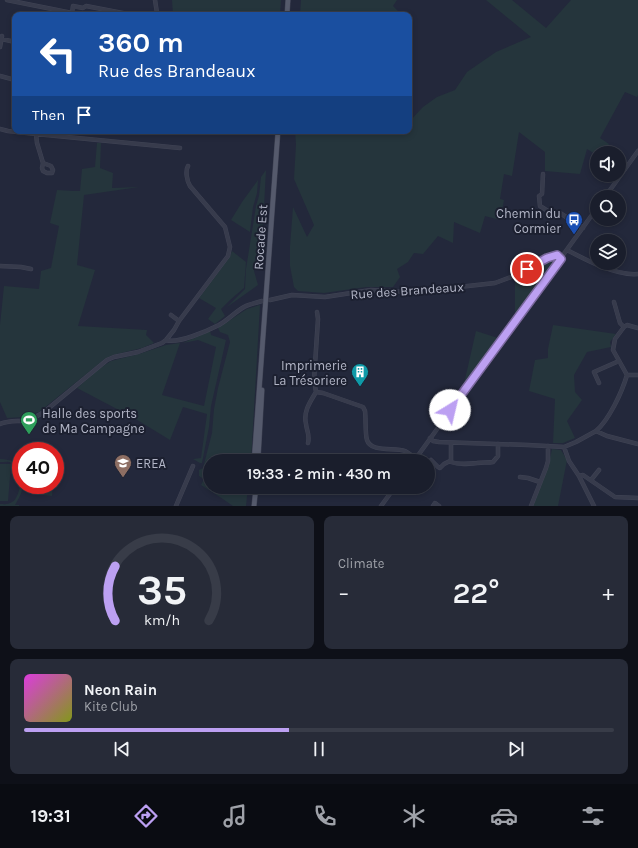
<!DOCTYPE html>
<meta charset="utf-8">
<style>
body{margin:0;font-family:Karla,sans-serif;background:#272b38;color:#f1f3f6;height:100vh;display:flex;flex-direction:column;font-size:15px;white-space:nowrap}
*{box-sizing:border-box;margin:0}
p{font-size:13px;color:#9fa2a9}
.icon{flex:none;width:22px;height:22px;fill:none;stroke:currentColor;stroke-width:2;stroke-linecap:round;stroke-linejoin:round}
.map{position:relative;height:506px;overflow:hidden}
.side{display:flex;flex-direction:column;gap:10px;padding:10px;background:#0e1018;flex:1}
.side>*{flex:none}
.top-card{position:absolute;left:12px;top:12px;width:400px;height:122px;border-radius:8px;box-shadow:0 2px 6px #0003,0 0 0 1px #383c48;background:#1a4fa0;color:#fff;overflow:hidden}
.controls{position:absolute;left:590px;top:146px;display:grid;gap:8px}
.controls a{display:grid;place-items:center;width:36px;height:36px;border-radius:50%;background:#1a1e2c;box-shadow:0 2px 6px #0003,0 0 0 1px #383c48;font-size:20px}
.speed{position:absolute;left:12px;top:442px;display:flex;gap:8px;font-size:20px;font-weight:700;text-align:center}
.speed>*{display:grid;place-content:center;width:52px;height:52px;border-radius:50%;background:#1a1e2c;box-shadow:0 2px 6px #0003,0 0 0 1px #383c48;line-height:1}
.speed .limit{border:6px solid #d22;background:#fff;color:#111}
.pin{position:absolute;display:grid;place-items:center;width:34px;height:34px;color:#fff;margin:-17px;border:2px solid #fff;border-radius:50%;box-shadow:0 1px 4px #0007}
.me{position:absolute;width:44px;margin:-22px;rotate:36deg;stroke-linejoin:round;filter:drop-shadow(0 0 3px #0008)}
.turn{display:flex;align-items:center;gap:14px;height:84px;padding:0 20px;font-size:18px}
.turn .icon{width:52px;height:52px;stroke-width:2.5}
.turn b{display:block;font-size:28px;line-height:34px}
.then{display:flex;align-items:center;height:38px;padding:0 20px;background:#0003;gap:8px;font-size:15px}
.big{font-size:30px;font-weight:600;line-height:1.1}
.side .widget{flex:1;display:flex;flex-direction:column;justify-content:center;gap:6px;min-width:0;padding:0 14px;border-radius:8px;background:#272b38}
.side .dial{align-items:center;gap:0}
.dial svg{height:104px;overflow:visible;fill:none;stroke:#383c48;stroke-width:7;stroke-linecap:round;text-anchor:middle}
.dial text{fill:#f1f3f6;stroke:none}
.song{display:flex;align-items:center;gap:12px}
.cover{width:48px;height:48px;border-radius:6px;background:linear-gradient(135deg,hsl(300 70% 55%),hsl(70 70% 35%))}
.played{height:4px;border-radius:2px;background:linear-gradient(90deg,#bca0f2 45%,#383c48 45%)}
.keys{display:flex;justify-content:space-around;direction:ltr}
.heat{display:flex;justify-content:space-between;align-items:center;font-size:22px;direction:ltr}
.side .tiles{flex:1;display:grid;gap:10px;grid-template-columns:1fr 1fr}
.widget:last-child{grid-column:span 2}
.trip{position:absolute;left:203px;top:454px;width:232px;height:40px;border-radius:20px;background:#1a1e2c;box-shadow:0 2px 6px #0003,0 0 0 1px #383c48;font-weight:600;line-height:40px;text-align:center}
.tab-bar{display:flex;height:64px;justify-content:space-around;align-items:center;background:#0a0c12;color:#9fa2a9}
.tab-bar .icon{width:28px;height:28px}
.tab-bar .selected{color:#bca0f2}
.tab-bar b{font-size:18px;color:#f1f3f6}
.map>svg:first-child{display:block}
</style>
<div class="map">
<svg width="638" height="506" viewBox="0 0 638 506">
<rect width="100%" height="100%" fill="#23283b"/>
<path fill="#25353c" d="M 172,0 L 281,0 L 280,15 L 173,15 Z
M 301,0 L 397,0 L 393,6 L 402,15 L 300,15 Z
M 486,0 L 512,0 L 546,28 L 571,0 L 638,0 L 638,95 L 637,97 L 625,92 L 600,138 L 609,144 L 605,153 L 597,153 L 597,155 L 587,149 L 580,174 L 545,171 L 545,152 L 519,132 L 512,176 L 504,174 L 500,199 L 504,200 L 500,220 L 485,216 L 480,233 L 454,222 L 453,243 L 438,236 L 423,254 L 414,253 L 408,262 L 397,269 L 400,277 L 393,287 L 366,287 L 324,293 L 298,291 L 294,287 L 290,266 L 290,246 L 293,207 L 307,237 L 314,225 L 294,179 L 296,144 L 295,131 L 409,131 L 409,122 L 423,107 L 437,97 L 455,90 L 467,72 L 496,52 L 531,37 Z
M 97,143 L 101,143 L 100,168 L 113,173 L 112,188 L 139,187 L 84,195 L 77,265 L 95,270 L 78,326 L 147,330 L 146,335 L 154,343 L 142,348 L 113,355 L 105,359 L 39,412 L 28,414 L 24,417 L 7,418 L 0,402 L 0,325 L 4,286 L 39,289 L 41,271 L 51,268 L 59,226 L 50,223 L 57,190 L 74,191 L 80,191 L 82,169 L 95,167 Z
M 266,170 L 263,225 L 254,271 L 258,285 L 227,307 L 245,289 L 246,269 L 256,206 L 259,196 L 261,177 Z
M 258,180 L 257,193 L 253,207 L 250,232 L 231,220 L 242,202 Z
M 232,251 L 246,262 L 244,288 L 230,300 L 221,309 L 225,316 L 215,324 L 208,319 L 216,308 L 199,298 L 229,258 Z
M 554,259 L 555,262 L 515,317 L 515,279 L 548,260 Z
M 260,305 L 251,461 L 210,461 L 210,487 L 248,487 L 246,506 L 233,506 L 220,497 L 201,485 L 204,479 L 199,476 L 199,470 L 203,468 L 212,433 L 214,409 L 218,388 L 230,342 L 228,335 L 220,332 L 218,328 L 247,309 Z
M 553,325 L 616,334 L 610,342 L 611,347 L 587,352 L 574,375 L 575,392 L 582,400 L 567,421 L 575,438 L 563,443 L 553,443 L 555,399 L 529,391 L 535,360 L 548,358 L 548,349 Z
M 210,331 L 211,335 L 226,340 L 211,406 L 209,427 L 202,463 L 200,463 L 193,459 L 201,458 L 207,414 L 183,407 L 170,440 L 134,418 L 77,388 L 100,368 L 111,361 L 139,354 L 166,345 L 180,343 L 162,395 L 204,406 L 216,347 L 198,340 L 183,343 Z
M 476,331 L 498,338 L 464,384 Z
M 552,449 L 561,450 L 567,460 L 558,506 L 533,506 L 548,467 Z
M 0,459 C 22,461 21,465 21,485 L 23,485 C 22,493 19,498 15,505 L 19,505 L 19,506 L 0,506 L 0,504 C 4,504 8,505 12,502 C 20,498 22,477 19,470 C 18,468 15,464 12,463 C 9,461 4,462 0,462 Z
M 0,464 L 11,464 L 8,501 L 0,501 Z
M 35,485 L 53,485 L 52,496 L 34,494 Z"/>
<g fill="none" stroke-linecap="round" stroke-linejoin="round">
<defs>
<path id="minor" d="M 7,0 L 72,13 L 73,6 L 83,8 L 86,6 L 133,15
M 148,15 L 157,13 L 155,0
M 2,39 L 15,42
M 0,47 L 2,36
M 0,76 L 15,80
M 0,129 L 8,131 L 36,134 L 180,148
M 36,134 L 37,143 L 43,163 L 42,168 L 43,171 L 47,173 L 52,173 L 53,170 L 51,166 L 43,163
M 543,174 L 542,194 L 539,196 L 540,206 L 551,213 L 557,212 L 560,213 L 583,228
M 605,197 L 638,151
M 567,250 C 586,260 616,276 638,274
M 0,266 L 21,267 L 31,269
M 270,300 L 292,295 L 325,297 L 371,290 L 407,292 L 432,290 L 495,283 L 514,276 L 547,258 L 557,255 L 561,259
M 614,302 L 620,323 L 624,327
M 171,315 L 179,321
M 166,340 C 178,344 207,331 219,325 C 228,320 235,312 244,307 C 250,304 256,303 262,301
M 627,375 L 613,350 L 615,339 L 624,327 L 627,325 L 638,328
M 599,383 L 594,372 L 619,361
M 316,392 L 323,393 L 363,407 L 365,411 C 366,419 365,434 367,440 C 371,453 395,447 405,451 C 409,453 412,456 416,458
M 0,424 C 9,420 20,422 29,420 C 34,418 39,415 44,412 L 107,360 L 114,357 L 138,352 L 162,343 L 166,340 L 174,330 L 179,321 L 228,256 L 230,247 L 225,227 L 190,186 C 187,181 185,171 188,166
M 596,431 C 609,420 622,392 627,375 L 638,375
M 430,438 L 433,441 L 439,442 L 528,445 L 564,447 L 576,442 L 596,431 L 607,436 L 638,444
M 308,443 C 310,435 307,432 306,424 C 303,412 310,402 316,392 L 314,380 L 318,319 L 317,312
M 451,443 L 451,462 C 459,465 468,464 477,463 C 482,462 488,463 493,462 L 498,456 L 498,444
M 564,447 L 569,461 L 579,476 L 594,506
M 431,460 L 438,467 L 440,468 L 444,464 L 450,461
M 414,461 L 597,208
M 579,476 L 583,475 L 615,497 L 638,498
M 520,477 L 528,478 L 540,482
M 591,480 L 599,470
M 176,506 L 193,466
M 381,506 L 395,487
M 433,506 L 435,503 L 439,506
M 531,506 L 546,468 L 548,461 L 548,446"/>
<path id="major" d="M 287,15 L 288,0
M 254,461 L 278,131
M 258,461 L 262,390
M 254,506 L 256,487"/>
</defs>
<use href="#minor" stroke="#404455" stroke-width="4.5"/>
<use href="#major" stroke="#404455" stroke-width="5.5"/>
<use href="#minor" stroke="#373b4c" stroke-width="3.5"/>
<use href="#major" stroke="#555a6c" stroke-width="4.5"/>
</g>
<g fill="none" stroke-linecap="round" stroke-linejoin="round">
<defs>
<path id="route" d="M 450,410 L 561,259 L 557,255 L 547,258 L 527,269"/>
</defs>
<use href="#route" stroke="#7a689d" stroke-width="10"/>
<use href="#route" stroke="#bca0f2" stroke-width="7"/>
</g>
<defs>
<symbol id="bus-pin" viewBox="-11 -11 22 30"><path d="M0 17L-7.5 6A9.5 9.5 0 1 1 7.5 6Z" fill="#1a4fb4" stroke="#1c2030"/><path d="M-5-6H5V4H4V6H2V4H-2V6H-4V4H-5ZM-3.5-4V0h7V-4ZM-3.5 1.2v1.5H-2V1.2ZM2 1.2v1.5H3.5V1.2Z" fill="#fff"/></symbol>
<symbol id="building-pin" viewBox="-11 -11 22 30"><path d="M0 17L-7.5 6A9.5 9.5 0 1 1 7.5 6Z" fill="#0f9aa8" stroke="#1c2030"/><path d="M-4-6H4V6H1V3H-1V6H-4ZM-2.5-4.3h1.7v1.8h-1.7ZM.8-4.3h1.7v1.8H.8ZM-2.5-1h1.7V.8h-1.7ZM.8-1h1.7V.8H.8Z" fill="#fff"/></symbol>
<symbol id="stadium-pin" viewBox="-11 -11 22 30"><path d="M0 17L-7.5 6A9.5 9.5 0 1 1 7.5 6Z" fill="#2e9e5b" stroke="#1c2030"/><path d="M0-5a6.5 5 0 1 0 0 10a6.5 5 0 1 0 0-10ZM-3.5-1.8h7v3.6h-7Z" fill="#fff"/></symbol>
<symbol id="university-pin" viewBox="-11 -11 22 30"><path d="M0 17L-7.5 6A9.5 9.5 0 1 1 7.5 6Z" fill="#8d6e63" stroke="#1c2030"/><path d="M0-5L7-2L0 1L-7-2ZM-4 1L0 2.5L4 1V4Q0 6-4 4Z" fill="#fff"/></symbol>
</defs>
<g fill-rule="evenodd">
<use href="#bus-pin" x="564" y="210" width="20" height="27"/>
<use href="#building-pin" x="350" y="362" width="20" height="27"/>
<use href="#stadium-pin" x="19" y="410" width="20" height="27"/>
<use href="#university-pin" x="113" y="453" width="20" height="27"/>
</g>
<g text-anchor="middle" stroke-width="4" stroke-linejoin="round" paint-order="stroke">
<g font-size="13" fill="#b3b6c7" stroke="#1c2030" text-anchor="end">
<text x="561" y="218">Chemin du<tspan x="561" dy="15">Cormier</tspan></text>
<text x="347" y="370">Imprimerie<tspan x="347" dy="15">La Trésoriere</tspan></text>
<text x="42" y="418" text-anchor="start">Halle des sports<tspan x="42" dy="15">de Ma Campagne</tspan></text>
<text x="136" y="468" text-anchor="start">EREA</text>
</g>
<g font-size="13" fill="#b3b6c7" stroke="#1c2030">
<text transform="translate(260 237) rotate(-86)" y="5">Rocade Est</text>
<text transform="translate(407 290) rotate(-4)" y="5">Rue des Brandeaux</text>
</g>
</g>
</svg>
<div class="controls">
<a><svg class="icon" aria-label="sound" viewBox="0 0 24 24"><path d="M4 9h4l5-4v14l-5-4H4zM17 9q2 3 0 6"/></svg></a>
<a><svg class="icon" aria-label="search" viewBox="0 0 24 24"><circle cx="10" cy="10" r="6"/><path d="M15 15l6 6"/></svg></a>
<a><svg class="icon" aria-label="layers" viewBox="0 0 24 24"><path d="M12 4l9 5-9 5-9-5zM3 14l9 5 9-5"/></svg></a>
</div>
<div class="speed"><div class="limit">40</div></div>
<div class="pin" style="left:527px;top:269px;background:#d93025"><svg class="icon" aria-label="arrive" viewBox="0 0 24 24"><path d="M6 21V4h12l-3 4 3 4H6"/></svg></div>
<svg class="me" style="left:450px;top:410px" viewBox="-20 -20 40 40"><circle r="19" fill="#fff"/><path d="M0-13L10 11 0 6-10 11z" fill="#bca0f2"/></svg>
<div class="trip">19:33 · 2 min · 430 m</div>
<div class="top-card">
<div class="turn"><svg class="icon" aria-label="left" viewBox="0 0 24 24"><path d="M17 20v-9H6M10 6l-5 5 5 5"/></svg><div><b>360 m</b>Rue des Brandeaux</div></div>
<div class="then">Then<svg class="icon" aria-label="arrive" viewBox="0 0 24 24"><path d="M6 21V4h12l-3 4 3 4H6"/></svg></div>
</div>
</div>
<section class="side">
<div class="tiles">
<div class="widget dial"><svg viewBox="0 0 100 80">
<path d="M14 69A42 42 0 1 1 86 69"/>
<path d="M14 69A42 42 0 0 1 14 27" stroke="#bca0f2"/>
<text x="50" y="56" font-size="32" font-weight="700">35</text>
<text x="50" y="72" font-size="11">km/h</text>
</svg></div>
<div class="widget"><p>Climate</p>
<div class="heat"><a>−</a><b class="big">22°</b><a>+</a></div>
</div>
<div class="widget">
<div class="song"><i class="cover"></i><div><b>Neon Rain</b><p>Kite Club</p></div></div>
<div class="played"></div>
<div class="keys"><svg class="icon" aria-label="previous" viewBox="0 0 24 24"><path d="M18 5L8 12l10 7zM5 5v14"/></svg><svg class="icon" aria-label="pause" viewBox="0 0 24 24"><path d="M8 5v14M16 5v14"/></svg><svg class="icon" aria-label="next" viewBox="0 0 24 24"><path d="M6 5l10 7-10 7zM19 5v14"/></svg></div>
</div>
</div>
</section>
<nav class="tab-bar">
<b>19:31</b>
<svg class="icon selected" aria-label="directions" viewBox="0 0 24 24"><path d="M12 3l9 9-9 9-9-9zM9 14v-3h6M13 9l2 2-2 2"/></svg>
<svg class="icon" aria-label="music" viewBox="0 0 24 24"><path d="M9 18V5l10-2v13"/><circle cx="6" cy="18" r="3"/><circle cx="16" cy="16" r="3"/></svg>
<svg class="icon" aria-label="phone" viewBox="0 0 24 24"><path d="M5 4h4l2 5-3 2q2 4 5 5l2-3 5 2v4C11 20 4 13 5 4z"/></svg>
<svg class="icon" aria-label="climate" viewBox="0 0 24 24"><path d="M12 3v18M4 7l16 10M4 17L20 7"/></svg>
<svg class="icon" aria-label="car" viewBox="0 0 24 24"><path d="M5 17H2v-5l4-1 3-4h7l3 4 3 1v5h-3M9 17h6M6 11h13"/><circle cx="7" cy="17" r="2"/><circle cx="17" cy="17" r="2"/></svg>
<svg class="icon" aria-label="filters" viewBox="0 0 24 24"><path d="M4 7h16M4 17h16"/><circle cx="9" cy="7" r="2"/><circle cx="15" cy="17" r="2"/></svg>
</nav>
